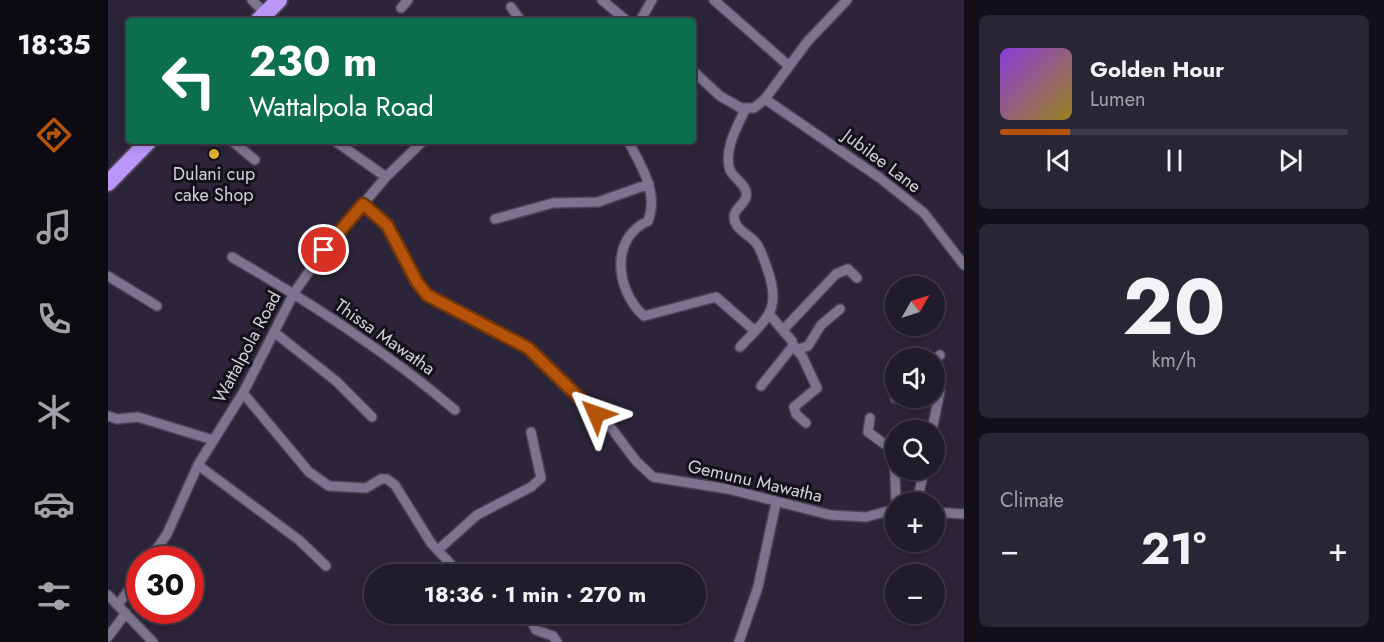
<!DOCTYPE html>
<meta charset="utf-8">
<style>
body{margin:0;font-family:Jost,sans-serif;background:#292534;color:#f1f3f6;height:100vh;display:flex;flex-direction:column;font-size:22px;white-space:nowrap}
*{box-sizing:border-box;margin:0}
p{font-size:20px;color:#a2a1a9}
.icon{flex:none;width:33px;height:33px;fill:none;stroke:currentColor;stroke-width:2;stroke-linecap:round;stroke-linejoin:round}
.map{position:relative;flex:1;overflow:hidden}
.sheet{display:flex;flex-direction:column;gap:15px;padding:15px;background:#120f18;width:420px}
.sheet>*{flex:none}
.hud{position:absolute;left:18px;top:18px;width:570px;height:126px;border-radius:6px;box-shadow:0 3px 9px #0003,0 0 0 2px #3e3a48;background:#0b6e4f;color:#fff;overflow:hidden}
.needle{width:39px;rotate:51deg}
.controls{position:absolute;left:777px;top:276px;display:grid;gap:12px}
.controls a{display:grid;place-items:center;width:60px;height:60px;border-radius:50%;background:#211c2c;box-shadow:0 3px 9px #0003,0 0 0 2px #3e3a48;font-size:30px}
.speed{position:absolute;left:18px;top:546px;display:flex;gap:12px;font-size:30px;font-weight:700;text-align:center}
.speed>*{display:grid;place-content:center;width:78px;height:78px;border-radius:50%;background:#211c2c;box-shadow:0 3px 9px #0003,0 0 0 2px #3e3a48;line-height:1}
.speed .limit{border:9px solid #d22;background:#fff;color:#111}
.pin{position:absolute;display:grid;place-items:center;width:51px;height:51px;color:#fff;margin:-26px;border:3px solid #fff;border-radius:50%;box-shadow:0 2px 6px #0007}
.me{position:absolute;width:66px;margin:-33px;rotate:313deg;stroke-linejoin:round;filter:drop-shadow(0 0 4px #0008)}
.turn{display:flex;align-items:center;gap:21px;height:126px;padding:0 24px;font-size:27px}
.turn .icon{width:78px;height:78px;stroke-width:2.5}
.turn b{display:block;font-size:42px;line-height:51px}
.big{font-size:45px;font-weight:700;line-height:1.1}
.sheet .widget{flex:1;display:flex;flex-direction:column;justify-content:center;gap:9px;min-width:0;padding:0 21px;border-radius:9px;background:#292534}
.sheet .dial{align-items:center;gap:0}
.dial b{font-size:78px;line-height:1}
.song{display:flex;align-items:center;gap:18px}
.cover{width:72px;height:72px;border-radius:9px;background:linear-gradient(135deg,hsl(270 70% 55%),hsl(50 70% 35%))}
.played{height:6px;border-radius:3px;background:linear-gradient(90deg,#b45309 20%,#3e3a48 20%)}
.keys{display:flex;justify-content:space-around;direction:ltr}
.heat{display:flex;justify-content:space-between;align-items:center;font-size:33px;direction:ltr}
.trip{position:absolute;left:256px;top:564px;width:342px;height:60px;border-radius:30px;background:#211c2c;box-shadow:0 3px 9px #0003,0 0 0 2px #3e3a48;font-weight:700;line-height:60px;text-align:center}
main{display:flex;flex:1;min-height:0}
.dock{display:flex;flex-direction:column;width:108px;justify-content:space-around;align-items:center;background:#0d0b12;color:#a2a1a9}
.dock .icon{width:42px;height:42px}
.dock .current{color:#b45309}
.dock b{font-size:27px;color:#f1f3f6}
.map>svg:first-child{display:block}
</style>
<main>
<nav class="dock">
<b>18:35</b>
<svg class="icon current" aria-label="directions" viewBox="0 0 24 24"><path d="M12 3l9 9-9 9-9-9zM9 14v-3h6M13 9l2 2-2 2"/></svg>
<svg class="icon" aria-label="music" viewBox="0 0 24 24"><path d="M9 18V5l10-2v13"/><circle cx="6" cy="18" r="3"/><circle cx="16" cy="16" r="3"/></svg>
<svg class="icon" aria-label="phone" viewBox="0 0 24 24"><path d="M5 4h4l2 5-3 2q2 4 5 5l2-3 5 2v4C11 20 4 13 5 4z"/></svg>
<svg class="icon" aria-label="climate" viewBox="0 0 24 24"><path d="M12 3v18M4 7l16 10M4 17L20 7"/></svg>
<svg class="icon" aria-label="car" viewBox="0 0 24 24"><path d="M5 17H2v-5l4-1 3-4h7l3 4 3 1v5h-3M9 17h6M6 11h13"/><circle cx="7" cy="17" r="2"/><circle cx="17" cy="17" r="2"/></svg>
<svg class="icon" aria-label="filters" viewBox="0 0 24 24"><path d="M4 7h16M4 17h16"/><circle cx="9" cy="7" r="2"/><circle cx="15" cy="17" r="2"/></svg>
</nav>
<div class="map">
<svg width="856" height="642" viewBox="0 0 856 642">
<rect width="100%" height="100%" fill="#2c253a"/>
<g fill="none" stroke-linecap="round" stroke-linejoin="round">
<defs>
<path id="street" d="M 144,0 L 157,13
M 494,0 L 519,21
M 606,0 L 681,66
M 403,7 L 413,21
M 293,8 L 300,0
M 532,21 L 544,0
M 585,71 L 612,96 L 633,108 L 646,108 L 657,99 L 699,42 L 739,0
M 657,99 L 772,178 L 816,213 L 856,265
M 124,141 L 147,160
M 227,141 L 278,177
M 520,141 C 533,165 551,193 540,221 C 502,238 507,290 536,316 L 608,297 L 647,331
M 255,204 L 279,225 L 309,282 L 319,295 L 420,348 L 504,429 L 528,461 L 545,477 L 620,489 L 722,515 L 758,517 L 788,509
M 387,219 L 445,203 L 490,202 L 541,184
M 124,257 C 202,303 278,351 347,410
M 0,276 L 49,306
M 675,330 L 728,274 L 740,269 L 749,278
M 166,332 L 228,381 L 264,417
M 685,346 L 694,356 L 709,388 L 686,407 L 688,414 L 698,423
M 685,346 L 691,349 L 700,346 L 713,325 L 732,309
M 632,347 C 660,317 674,310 659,268 C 656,260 653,249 648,243 C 643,236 632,232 628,224 C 621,211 635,207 638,197 C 641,186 625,178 622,170 C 615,150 630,125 638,108
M 826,361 L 832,355
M 653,386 L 685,346 L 684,341 L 661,314
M 135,393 L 201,472 L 221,486 L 258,488 L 273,479 L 279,479 L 287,485 L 323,543 L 352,574
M 787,398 L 788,398
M 0,416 L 9,419 L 30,417 L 105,440
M 762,418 L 760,432 L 786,451 L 788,502
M 824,430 L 832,391 L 826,383
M 90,465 L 191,540 L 218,566
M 809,502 L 816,470
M 826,512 L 856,514
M 330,550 L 369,515 L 423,487 L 433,478 L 423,432
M 41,560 L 59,534 L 90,465 L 135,393 L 186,293 L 216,250 L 278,177 L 315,141
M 0,595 L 45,642
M 10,605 L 32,574
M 400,614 L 414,619 L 421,618 L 423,614
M 421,618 L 428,630 L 445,636 L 449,642
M 0,637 L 18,613
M 631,642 L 650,587 L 668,503"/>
<path id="highway" d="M 150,21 L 171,0
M 0,183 L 41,141"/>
</defs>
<use href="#street" stroke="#4a4356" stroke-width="12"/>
<use href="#highway" stroke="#4a4356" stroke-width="20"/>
<use href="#street" stroke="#7c748e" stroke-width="9"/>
<use href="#highway" stroke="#b996f7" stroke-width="16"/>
</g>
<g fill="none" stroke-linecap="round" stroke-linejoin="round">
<defs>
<path id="route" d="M 216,250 L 255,204 L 279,225 L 309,282 L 319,295 L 420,348 L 488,414"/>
</defs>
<use href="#route" stroke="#753606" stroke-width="15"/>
<use href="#route" stroke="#b45309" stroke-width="10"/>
</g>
<circle fill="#dbb233" stroke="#13101a" stroke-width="2" cx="106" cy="154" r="6"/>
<g text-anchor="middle" stroke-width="6" stroke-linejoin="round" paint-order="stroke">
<g font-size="18" fill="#d3cfde" stroke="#13101a">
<text transform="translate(774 161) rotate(37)" y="6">Jubilee Lane</text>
<text transform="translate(277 337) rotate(35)" y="6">Thissa Mawatha</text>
<text transform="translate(139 347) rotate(-62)" y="6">Wattalpola Road</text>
<text transform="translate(647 481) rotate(13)" y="6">Gemunu Mawatha</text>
</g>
<g font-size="18" fill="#d3cfde" stroke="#13101a">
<text x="106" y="180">Dulani cup<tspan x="106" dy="21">cake Shop</tspan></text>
</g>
</g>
</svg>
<div class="controls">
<a><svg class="needle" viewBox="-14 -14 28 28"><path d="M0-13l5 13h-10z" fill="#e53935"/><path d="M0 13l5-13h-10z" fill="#a2a1a9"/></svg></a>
<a><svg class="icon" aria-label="sound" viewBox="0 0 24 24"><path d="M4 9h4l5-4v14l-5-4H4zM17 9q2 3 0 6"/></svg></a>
<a><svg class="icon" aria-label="search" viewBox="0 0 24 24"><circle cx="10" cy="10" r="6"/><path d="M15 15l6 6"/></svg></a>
<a>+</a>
<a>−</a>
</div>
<div class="speed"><div class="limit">30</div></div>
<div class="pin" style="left:216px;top:250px;background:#d93025"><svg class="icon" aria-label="arrive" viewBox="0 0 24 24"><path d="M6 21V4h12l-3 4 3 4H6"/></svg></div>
<svg class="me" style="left:488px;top:414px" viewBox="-20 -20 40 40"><path d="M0-17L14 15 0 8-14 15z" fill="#b45309" stroke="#fff" stroke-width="4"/></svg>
<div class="trip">18:36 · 1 min · 270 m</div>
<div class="hud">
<div class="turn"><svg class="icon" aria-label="left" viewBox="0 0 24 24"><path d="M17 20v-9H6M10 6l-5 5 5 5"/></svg><div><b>230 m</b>Wattalpola Road</div></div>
</div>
</div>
<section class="sheet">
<div class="widget">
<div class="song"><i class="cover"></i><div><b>Golden Hour</b><p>Lumen</p></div></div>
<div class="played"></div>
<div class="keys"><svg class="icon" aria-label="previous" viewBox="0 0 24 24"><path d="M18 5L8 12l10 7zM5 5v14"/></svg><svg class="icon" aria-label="pause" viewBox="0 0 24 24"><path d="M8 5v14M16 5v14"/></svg><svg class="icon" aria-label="next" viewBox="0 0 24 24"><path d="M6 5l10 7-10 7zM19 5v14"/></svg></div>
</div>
<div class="widget dial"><b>20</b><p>km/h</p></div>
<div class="widget"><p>Climate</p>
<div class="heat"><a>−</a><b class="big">21°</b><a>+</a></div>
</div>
</section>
</main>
